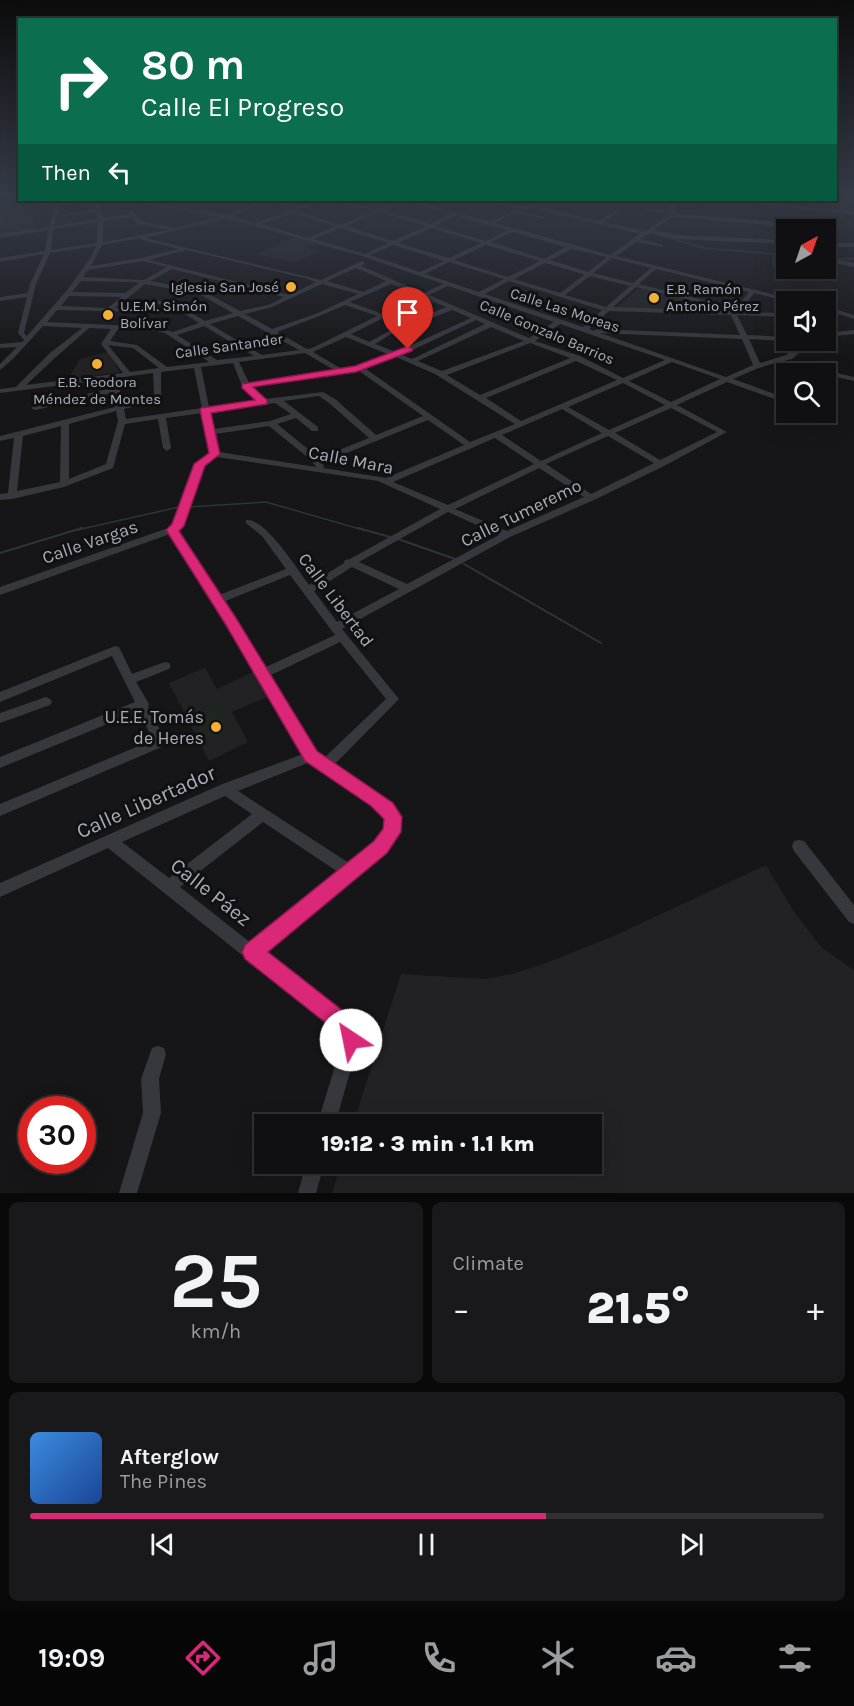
<!DOCTYPE html>
<meta charset="utf-8">
<style>
body{margin:0;font-family:Karla,sans-serif;background:#19191b;color:#f1f3f6;height:100vh;display:flex;flex-direction:column;font-size:22px;white-space:nowrap}
*{box-sizing:border-box;margin:0}
p{font-size:20px;color:#9c9d9f}
.icon{flex:none;width:33px;height:33px;fill:none;stroke:currentColor;stroke-width:2;stroke-linecap:round;stroke-linejoin:round}
.map{position:relative;height:1193px;overflow:hidden}
.side{display:flex;flex-direction:column;gap:9px;padding:9px;background:#09090a;flex:1}
.side>*{flex:none}
.hud{position:absolute;left:18px;top:18px;width:819px;height:183px;border-radius:0px;box-shadow:0 6px 24px #0002,0 0 0 2px #303032;background:#0b6e4f;color:#fff;overflow:hidden}
.needle{width:39px;rotate:40deg}
.fabs{position:absolute;left:776px;top:219px;display:grid;gap:12px}
.fabs a{display:grid;place-items:center;width:60px;height:60px;border-radius:0px;background:#101012;box-shadow:0 6px 24px #0002,0 0 0 2px #303032;font-size:30px}
.speed{position:absolute;left:18px;top:1096px;display:flex;gap:12px;font-size:30px;font-weight:700;text-align:center}
.speed>*{display:grid;place-content:center;width:78px;height:78px;border-radius:50%;background:#101012;box-shadow:0 6px 24px #0002,0 0 0 2px #303032;line-height:1}
.speed .limit{border:9px solid #d22;background:#fff;color:#111}
.pin{position:absolute;display:grid;place-items:center;width:51px;height:51px;color:#fff;margin:-62px -26px;border-radius:50% 50% 50% 0;rotate:-45deg;box-shadow:0 0 6px #0007}
.pin .icon{rotate:45deg}
.me{position:absolute;width:66px;margin:-33px;rotate:326deg;stroke-linejoin:round;filter:drop-shadow(0 0 4px #0008)}
.turn{display:flex;align-items:center;gap:21px;height:126px;padding:0 24px;font-size:27px}
.turn .icon{width:78px;height:78px;stroke-width:2.5}
.turn b{display:block;font-size:42px;line-height:51px}
.then{display:flex;align-items:center;height:57px;padding:0 24px;background:#0003;gap:12px;font-size:22px}
.big{font-size:45px;font-weight:800;line-height:1.1}
.side .card{flex:1;display:flex;flex-direction:column;justify-content:center;gap:9px;min-width:0;padding:0 21px;border-radius:9px;background:#19191b}
.side .dial{align-items:center;gap:0}
.dial b{font-size:78px;line-height:1}
.song{display:flex;align-items:center;gap:18px}
.cover{width:72px;height:72px;border-radius:9px;background:linear-gradient(135deg,hsl(210 70% 55%),hsl(220 70% 35%))}
.played{height:6px;border-radius:3px;background:linear-gradient(90deg,#db2777 65%,#303032 65%)}
.keys{display:flex;justify-content:space-around;direction:ltr}
.heat{display:flex;justify-content:space-between;align-items:center;font-size:33px;direction:ltr}
.side .tiles{flex:1;display:grid;gap:9px;grid-template-columns:1fr 1fr}
.card:last-child{grid-column:span 2}
.trip{position:absolute;left:254px;top:1114px;width:348px;height:60px;border-radius:0px;background:#101012;box-shadow:0 6px 24px #0002,0 0 0 2px #303032;font-weight:800;line-height:60px;text-align:center}
.tab-bar{display:flex;height:96px;justify-content:space-around;align-items:center;background:#060607;color:#9c9d9f}
.tab-bar .icon{width:42px;height:42px}
.tab-bar .active{color:#db2777}
.tab-bar b{font-size:27px;color:#f1f3f6}
.map>svg:first-child{display:block}
</style>
<div class="map">
<svg width="854" height="1193" viewBox="0 0 854 1193">
<rect width="100%" height="100%" fill="#161618"/>
<path fill="#222225" d="M 19,200 L 57,200 L 53,212 L 32,215 L 36,229 L 0,235 L 0,206 L 19,203 Z
M 295,237 L 318,244 L 309,248 L 319,251 L 294,263 L 255,254 Z
M 639,288 L 721,308 L 726,311 L 617,307 Z
M 108,352 L 120,372 L 67,380 L 80,359 Z
M 205,668 L 217,689 L 255,671 L 269,696 L 232,712 L 248,742 L 209,761 L 169,683 Z
M 766,865 L 794,912 L 822,948 L 854,970 L 854,1193 L 332,1193 L 341,1164 L 591,1164 L 591,1125 L 353,1125 L 401,974 L 485,979 L 512,974 L 543,964 L 614,936 Z"/>
<path fill="#1e261f" d="M 222,705 L 226,734 L 199,740 L 196,710 Z"/>
<g fill="none" stroke-linecap="round" stroke-linejoin="round">
<path stroke="#2c353c" stroke-width="1.5" d="M 610,224 L 645,231
M 656,234 L 704,248 L 786,255
M 774,254 L 773,265 L 788,279
M 825,258 L 854,259
M 188,507 L 266,502 L 363,530
M 77,530 L 179,507"/>
<path stroke="#2c353c" stroke-width="2" d="M 358,528 L 390,537
M 398,539 L 455,559
M 0,553 L 82,528
M 464,564 L 601,643"/>
<path fill="#37383d" fill-rule="evenodd" d="M 14,193 L 0,196 L 0,194 Z
M 854,197 L 854,199 L 844,202 L 845,210 L 854,211 L 854,215 L 726,200 L 737,200 L 839,210 L 840,200 Z
M 57,200 L 61,200 L 61,202 L 99,200 L 103,218 L 130,214 L 128,212 L 131,210 L 141,221 L 175,228 L 220,217 L 123,200 L 131,200 L 165,205 L 191,200 L 191,201 L 172,206 L 226,215 L 264,200 L 302,206 L 320,200 L 325,200 L 297,211 L 341,225 L 374,211 L 332,201 L 332,200 L 378,209 L 402,200 L 412,200 L 490,222 L 519,209 L 487,201 L 487,200 L 524,207 L 546,200 L 551,200 L 537,206 L 598,221 L 619,208 L 621,211 L 603,222 L 644,232 L 669,215 L 669,213 L 646,212 L 644,209 L 669,210 L 671,200 L 675,200 L 676,212 L 674,214 L 770,221 L 797,230 L 787,230 L 770,225 L 673,217 L 654,230 L 677,235 L 786,240 L 786,244 L 677,239 L 650,233 L 640,239 L 663,245 L 663,247 L 637,242 L 616,256 L 801,301 L 789,302 L 754,293 L 740,312 L 786,313 L 786,317 L 737,315 L 747,335 L 786,337 L 786,340 L 788,340 L 786,341 L 749,339 L 760,363 L 786,355 L 807,340 L 815,340 L 792,359 L 784,361 L 854,377 L 854,381 L 775,363 L 756,369 L 733,379 L 786,398 L 786,403 L 727,382 L 677,405 L 727,432 L 664,466 L 594,500 L 510,537 L 342,629 L 399,699 L 334,765 L 392,805 L 401,823 L 395,842 L 385,852 L 264,952 L 354,1023 L 359,1040 L 335,1125 L 317,1125 L 343,1040 L 341,1034 L 108,848 L 0,897 L 0,883 L 220,785 L 303,754 L 227,625 L 170,534 L 0,595 L 0,587 L 171,527 L 196,464 L 211,453 L 203,413 L 166,418 L 171,448 L 167,451 L 163,448 L 158,419 L 125,424 L 113,468 L 64,487 L 12,499 L 0,500 L 0,494 L 8,493 L 14,438 L 0,441 L 0,436 L 115,407 L 113,393 L 35,410 L 31,408 L 35,406 L 112,388 L 110,379 L 0,393 L 0,389 L 16,387 L 50,353 L 82,328 L 43,326 L 13,359 L 0,370 L 0,364 L 17,347 L 0,348 L 0,344 L 22,342 L 24,340 L 18,333 L 27,297 L 0,301 L 0,297 L 28,293 L 30,284 L 44,254 L 0,262 L 0,258 L 45,251 L 48,230 L 0,238 L 0,234 L 49,227 ZM 407,201 L 452,214 L 430,224 L 384,210 ZM 95,202 L 96,209 L 57,215 L 60,205 ZM 268,202 L 297,208 L 255,223 L 231,216 ZM 532,208 L 640,234 L 610,255 L 495,223 L 516,213 L 544,219 L 544,217 L 520,211 ZM 96,212 L 98,219 L 54,226 L 57,217 ZM 379,212 L 426,226 L 393,241 L 346,226 ZM 293,213 L 336,226 L 308,238 L 261,224 ZM 456,216 L 508,230 L 486,241 L 435,226 ZM 132,217 L 137,223 L 168,230 L 103,242 L 103,221 ZM 226,218 L 365,257 L 443,284 L 424,293 L 361,266 L 365,263 L 362,261 L 321,280 L 146,238 ZM 98,222 L 97,243 L 51,250 L 53,229 ZM 341,228 L 388,243 L 365,254 L 314,239 ZM 431,228 L 481,243 L 449,258 L 398,243 ZM 513,232 L 562,246 L 566,247 L 544,259 L 491,242 ZM 142,238 L 142,240 L 179,249 L 141,258 L 91,266 L 102,245 ZM 393,245 L 444,261 L 420,272 L 370,255 ZM 486,245 L 540,261 L 508,277 L 454,260 ZM 96,246 L 91,257 L 68,289 L 27,336 L 24,333 L 36,284 L 50,253 ZM 572,249 L 607,257 L 588,272 L 550,260 ZM 186,250 L 304,278 L 316,282 L 289,295 L 149,260 ZM 612,258 L 651,268 L 633,283 L 593,273 ZM 142,261 L 167,267 L 144,280 L 83,277 L 88,270 ZM 449,262 L 504,279 L 479,292 L 425,274 ZM 545,263 L 583,274 L 584,275 L 560,293 L 514,279 ZM 356,268 L 386,281 L 363,292 L 327,281 ZM 172,269 L 284,297 L 268,305 L 240,311 L 203,291 L 150,281 ZM 656,269 L 749,292 L 736,308 L 639,284 ZM 590,276 L 630,286 L 606,307 L 565,295 ZM 81,281 L 134,282 L 139,283 L 125,293 L 72,292 ZM 509,281 L 602,310 L 583,327 L 485,294 ZM 145,284 L 199,294 L 233,313 L 205,321 L 183,308 L 154,299 L 152,300 L 152,302 L 179,310 L 199,323 L 173,332 L 156,327 L 47,322 L 57,310 L 146,312 L 147,311 L 144,309 L 115,308 ZM 322,284 L 358,294 L 318,313 L 272,329 L 245,314 L 272,307 ZM 391,284 L 419,295 L 382,314 L 350,302 ZM 448,286 L 554,322 L 529,338 L 429,295 ZM 636,287 L 733,311 L 613,307 ZM 69,296 L 121,297 L 108,308 L 61,306 ZM 424,298 L 446,307 L 389,331 L 369,342 L 351,334 ZM 345,305 L 377,316 L 312,348 L 307,349 L 277,332 L 322,315 ZM 452,310 L 471,318 L 396,352 L 375,344 L 393,333 ZM 609,311 L 731,315 L 740,335 L 597,329 L 594,331 L 589,329 ZM 238,316 L 299,350 L 262,355 L 210,324 ZM 476,320 L 485,324 L 412,359 L 402,355 ZM 560,324 L 665,360 L 623,378 L 580,356 L 535,341 ZM 204,326 L 254,356 L 217,360 L 177,335 ZM 491,327 L 524,341 L 442,371 L 418,361 ZM 89,328 L 111,329 L 101,344 L 123,373 L 26,385 L 56,357 ZM 118,329 L 156,331 L 165,333 L 209,362 L 167,367 L 137,345 L 110,341 ZM 600,333 L 742,339 L 753,365 L 726,377 ZM 346,337 L 390,355 L 361,366 L 342,369 L 313,352 ZM 530,343 L 570,358 L 480,395 L 447,375 ZM 108,345 L 133,348 L 159,368 L 130,372 ZM 305,353 L 334,370 L 249,383 L 239,362 ZM 396,357 L 435,374 L 515,424 L 470,442 L 366,369 ZM 576,361 L 617,380 L 521,421 L 486,398 ZM 672,362 L 720,379 L 671,402 L 629,381 ZM 233,363 L 242,386 L 257,401 L 209,407 L 201,367 ZM 194,368 L 202,408 L 126,419 L 124,409 L 158,401 L 161,398 L 161,372 ZM 359,371 L 423,416 L 376,435 L 335,399 L 323,392 L 265,399 L 252,387 ZM 153,373 L 154,396 L 123,405 L 117,378 ZM 623,383 L 665,405 L 609,430 L 568,407 ZM 319,396 L 329,403 L 369,438 L 319,458 L 277,424 L 296,418 L 312,431 L 318,431 L 318,427 L 284,401 ZM 275,403 L 291,414 L 270,421 L 214,429 L 210,412 ZM 671,408 L 717,432 L 660,460 L 615,433 ZM 562,409 L 602,433 L 541,461 L 502,435 ZM 116,411 L 118,421 L 106,464 L 69,479 L 69,424 ZM 428,420 L 464,445 L 386,478 L 323,468 L 324,466 L 322,463 ZM 61,426 L 60,482 L 17,491 L 23,436 ZM 269,426 L 311,460 L 316,467 L 219,452 L 215,434 ZM 608,436 L 654,463 L 591,494 L 546,464 ZM 495,438 L 534,464 L 448,505 L 393,482 ZM 217,457 L 378,481 L 440,509 L 350,559 L 345,560 L 344,563 L 309,585 C 298,570 265,518 247,520 L 245,522 L 247,524 L 262,536 L 286,569 L 219,595 L 178,531 L 204,465 ZM 539,468 L 584,497 L 507,531 L 455,509 ZM 448,512 L 499,535 L 407,584 L 359,562 ZM 352,567 L 399,589 L 337,622 L 314,591 ZM 290,575 L 335,635 L 264,668 L 223,602 ZM 340,642 L 386,699 L 324,758 L 316,752 L 269,676 ZM 310,762 L 382,813 L 387,823 L 384,833 L 349,863 L 238,791 ZM 225,796 L 252,814 L 169,878 L 122,842 ZM 263,822 L 338,872 L 251,943 L 180,887 Z
M 696,200 L 700,200 L 701,203 L 697,204 Z
M 825,243 L 854,243 L 854,247 L 825,247 Z
M 825,257 L 854,263 L 854,267 L 825,261 Z
M 825,306 L 854,315 L 854,319 L 825,310 Z
M 854,330 L 854,334 L 825,337 L 825,333 Z
M 115,646 L 119,647 L 132,674 L 165,662 L 169,663 L 171,666 L 169,669 L 136,682 L 149,704 L 148,706 L 166,742 L 164,746 L 0,816 L 0,804 L 153,740 L 139,711 L 0,768 L 0,757 L 135,702 L 112,656 L 0,702 L 0,692 Z
M 46,697 L 50,699 L 52,702 L 50,705 L 0,723 L 0,713 Z
M 799,840 L 804,841 L 854,905 L 854,924 L 849,922 L 794,851 L 792,846 L 794,841 Z
M 158,1046 L 164,1048 L 166,1054 L 159,1079 L 161,1113 L 137,1193 L 119,1193 L 143,1113 L 141,1079 L 152,1048 Z
M 306,1164 L 324,1164 L 316,1193 L 298,1193 Z"/>
</g>
<linearGradient id="sky" x2="0" y2="1"><stop stop-color="#0c0c0d"/><stop offset="0.54" stop-color="#363c48"/><stop offset="1" stop-color="#363c48" stop-opacity="0"/></linearGradient>
<rect width="854" height="360" fill="url(#sky)"/>
<path fill="#db2777" stroke="#8e194d" stroke-width="1.5" d="M 408,346 L 413,349 L 412,351 L 356,372 L 253,387 L 267,400 L 267,404 L 211,413 L 220,454 L 205,466 L 184,526 L 179,531 L 236,618 L 317,751 L 393,803 L 402,817 L 401,832 L 387,853 L 268,952 L 356,1021 L 361,1040 L 358,1048 L 351,1051 L 343,1048 L 336,1031 L 245,959 L 242,952 L 245,945 L 374,841 L 383,829 L 384,819 L 371,806 L 305,761 L 226,625 L 166,530 L 172,524 L 194,464 L 209,453 L 200,410 L 201,408 L 255,400 L 242,388 L 242,384 L 355,366 Z"/>
<g fill="#f2b134" stroke="#111113" stroke-width="2">
<circle cx="291" cy="287" r="6"/>
<circle cx="654" cy="298" r="6"/>
<circle cx="108" cy="315" r="6"/>
<circle cx="97" cy="364" r="6"/>
<circle cx="216" cy="727" r="6"/>
</g>
<g text-anchor="middle" stroke-width="6" stroke-linejoin="round" paint-order="stroke">
<g font-size="15" fill="#a8adb8" stroke="#111113" text-anchor="start">
<text x="279" y="292" text-anchor="end">Iglesia San José</text>
<text x="666" y="294">E.B. Ramón<tspan x="666" dy="17">Antonio Pérez</tspan></text>
<text x="120" y="311">U.E.M. Simón<tspan x="120" dy="17">Bolívar</tspan></text>
<text x="97" y="387" text-anchor="middle">E.B. Teodora<tspan x="97" dy="17">Méndez de Montes</tspan></text>
</g>
<g font-size="15" fill="#a8adb8" stroke="#111113">
<text transform="translate(565 310) rotate(18)" y="5">Calle Las Moreas</text>
<text transform="translate(547 332) rotate(23)" y="5">Calle Gonzalo Barrios</text>
<text transform="translate(229 346) rotate(-8)" y="5">Calle Santander</text>
</g>
<g font-size="18" fill="#a8adb8" stroke="#111113">
<text transform="translate(351 460) rotate(11)" y="6">Calle Mara</text>
<text transform="translate(521 513) rotate(-26)" y="6">Calle Tumeremo</text>
<text transform="translate(90 542) rotate(-19)" y="6">Calle Vargas</text>
<text transform="translate(336 600) rotate(53)" y="6">Calle Libertad</text>
</g>
<g font-size="18" fill="#a8adb8" stroke="#111113" text-anchor="end">
<text x="204" y="723">U.E.E. Tomás<tspan x="204" dy="21">de Heres</tspan></text>
</g>
<g font-size="21" fill="#a8adb8" stroke="#111113">
<text transform="translate(146 802) rotate(-24)" y="7">Calle Libertador</text>
<text transform="translate(211 892) rotate(38)" y="7">Calle Páez</text>
</g>
</g>
</svg>
<div class="fabs">
<a><svg class="needle" viewBox="-14 -14 28 28"><path d="M0-13l5 13h-10z" fill="#e53935"/><path d="M0 13l5-13h-10z" fill="#9c9d9f"/></svg></a>
<a><svg class="icon" aria-label="sound" viewBox="0 0 24 24"><path d="M4 9h4l5-4v14l-5-4H4zM17 9q2 3 0 6"/></svg></a>
<a><svg class="icon" aria-label="search" viewBox="0 0 24 24"><circle cx="10" cy="10" r="6"/><path d="M15 15l6 6"/></svg></a>
</div>
<div class="speed"><div class="limit">30</div></div>
<div class="pin" style="left:408px;top:349px;background:#d93025"><svg class="icon" aria-label="arrive" viewBox="0 0 24 24"><path d="M6 21V4h12l-3 4 3 4H6"/></svg></div>
<svg class="me" style="left:351px;top:1040px" viewBox="-20 -20 40 40"><circle r="19" fill="#fff"/><path d="M0-13L10 11 0 6-10 11z" fill="#db2777"/></svg>
<div class="trip">19:12 · 3 min · 1.1 km</div>
<div class="hud">
<div class="turn"><svg class="icon" aria-label="right" viewBox="0 0 24 24"><path d="M7 20v-9h11M14 6l5 5-5 5"/></svg><div><b>80 m</b>Calle El Progreso</div></div>
<div class="then">Then<svg class="icon" aria-label="left" viewBox="0 0 24 24"><path d="M17 20v-9H6M10 6l-5 5 5 5"/></svg></div>
</div>
</div>
<section class="side">
<div class="tiles">
<div class="card dial"><b>25</b><p>km/h</p></div>
<div class="card"><p>Climate</p>
<div class="heat"><a>−</a><b class="big">21.5°</b><a>+</a></div>
</div>
<div class="card">
<div class="song"><i class="cover"></i><div><b>Afterglow</b><p>The Pines</p></div></div>
<div class="played"></div>
<div class="keys"><svg class="icon" aria-label="previous" viewBox="0 0 24 24"><path d="M18 5L8 12l10 7zM5 5v14"/></svg><svg class="icon" aria-label="pause" viewBox="0 0 24 24"><path d="M8 5v14M16 5v14"/></svg><svg class="icon" aria-label="next" viewBox="0 0 24 24"><path d="M6 5l10 7-10 7zM19 5v14"/></svg></div>
</div>
</div>
</section>
<nav class="tab-bar">
<b>19:09</b>
<svg class="icon active" aria-label="directions" viewBox="0 0 24 24"><path d="M12 3l9 9-9 9-9-9zM9 14v-3h6M13 9l2 2-2 2"/></svg>
<svg class="icon" aria-label="music" viewBox="0 0 24 24"><path d="M9 18V5l10-2v13"/><circle cx="6" cy="18" r="3"/><circle cx="16" cy="16" r="3"/></svg>
<svg class="icon" aria-label="phone" viewBox="0 0 24 24"><path d="M5 4h4l2 5-3 2q2 4 5 5l2-3 5 2v4C11 20 4 13 5 4z"/></svg>
<svg class="icon" aria-label="climate" viewBox="0 0 24 24"><path d="M12 3v18M4 7l16 10M4 17L20 7"/></svg>
<svg class="icon" aria-label="car" viewBox="0 0 24 24"><path d="M5 17H2v-5l4-1 3-4h7l3 4 3 1v5h-3M9 17h6M6 11h13"/><circle cx="7" cy="17" r="2"/><circle cx="17" cy="17" r="2"/></svg>
<svg class="icon" aria-label="filters" viewBox="0 0 24 24"><path d="M4 7h16M4 17h16"/><circle cx="9" cy="7" r="2"/><circle cx="15" cy="17" r="2"/></svg>
</nav>
